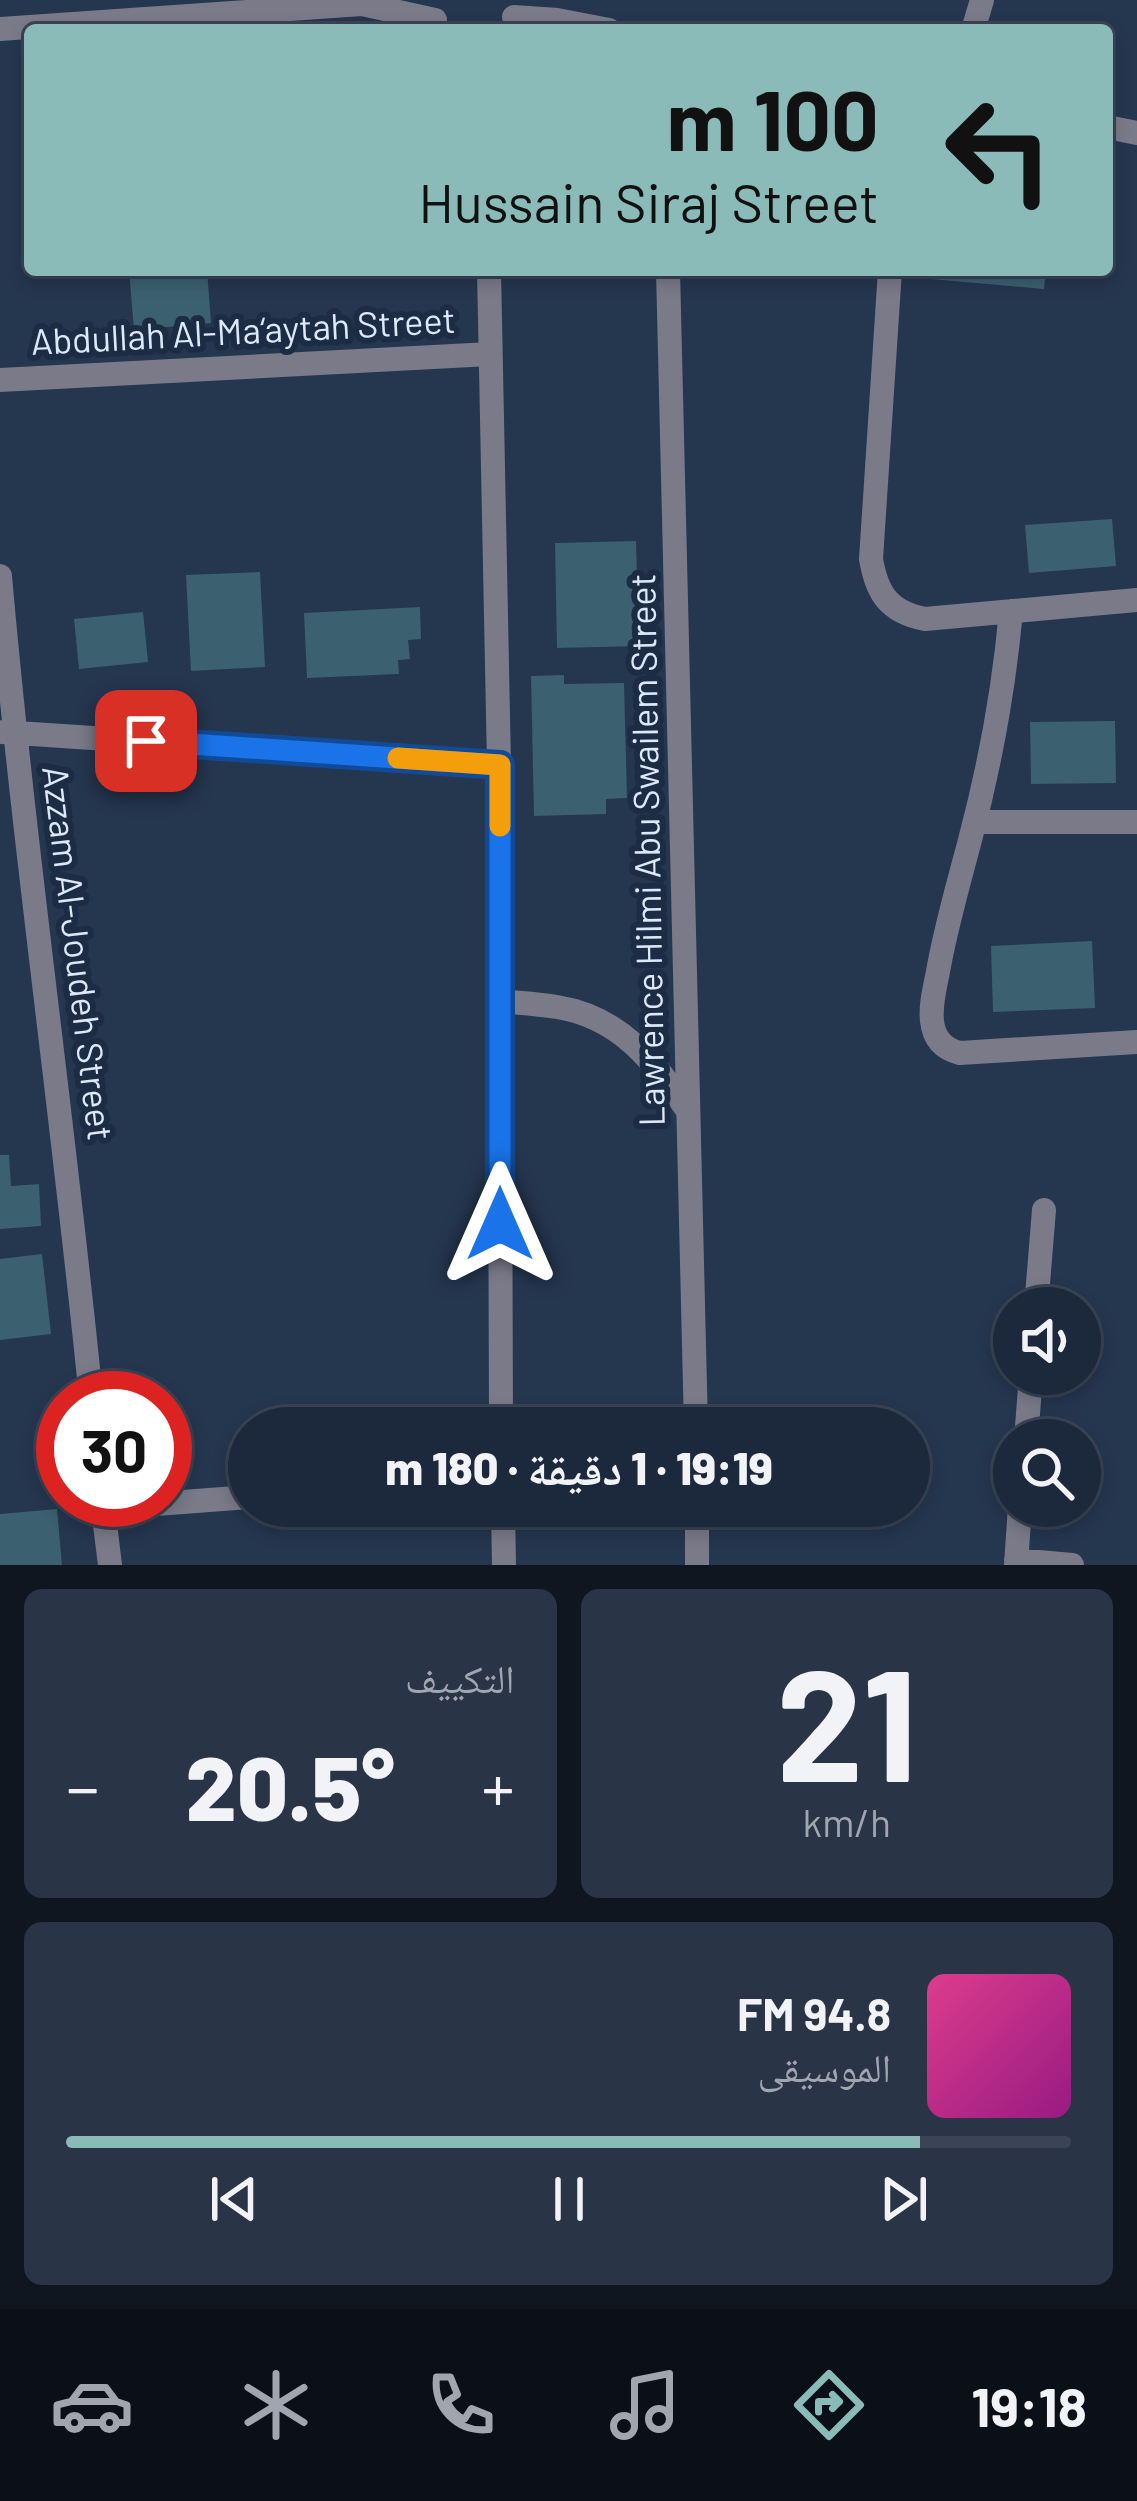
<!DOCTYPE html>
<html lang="ar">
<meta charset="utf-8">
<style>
body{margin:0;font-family:Barlow,"Noto Naskh Arabic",sans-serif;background:#293446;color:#f1f3f6;direction:rtl;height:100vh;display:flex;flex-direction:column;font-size:45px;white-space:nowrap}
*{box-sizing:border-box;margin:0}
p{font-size:39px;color:#a0a6af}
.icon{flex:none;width:66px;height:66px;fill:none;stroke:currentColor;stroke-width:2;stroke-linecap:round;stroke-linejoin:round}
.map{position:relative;height:1565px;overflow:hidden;direction:ltr}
.panel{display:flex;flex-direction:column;gap:24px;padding:24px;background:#0f1620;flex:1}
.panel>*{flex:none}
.guide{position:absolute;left:24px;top:24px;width:1089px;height:252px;border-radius:12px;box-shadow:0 6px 18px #0003,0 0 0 3px #3a4455;direction:rtl;background:#8bbbb9;color:#111;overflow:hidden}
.fabs{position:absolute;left:993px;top:1287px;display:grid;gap:24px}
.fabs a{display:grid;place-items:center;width:108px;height:108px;border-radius:50%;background:#1c283b;box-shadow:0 6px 18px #0003,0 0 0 3px #3a4455;font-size:60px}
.speed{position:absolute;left:36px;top:1371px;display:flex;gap:24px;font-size:60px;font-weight:700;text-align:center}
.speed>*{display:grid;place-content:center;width:156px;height:156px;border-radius:50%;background:#1c283b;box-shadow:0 6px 18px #0003,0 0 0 3px #3a4455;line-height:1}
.speed .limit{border:18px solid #d22;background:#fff;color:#111}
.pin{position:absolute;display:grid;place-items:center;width:102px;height:102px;color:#fff;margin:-51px;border-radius:24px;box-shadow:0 6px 18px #0006}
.me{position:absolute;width:132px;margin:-66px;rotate:0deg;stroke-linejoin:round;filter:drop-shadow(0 0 9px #0008)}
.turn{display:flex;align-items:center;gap:42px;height:252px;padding:0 36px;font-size:54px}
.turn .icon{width:156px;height:156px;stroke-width:2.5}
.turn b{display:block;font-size:84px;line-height:102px}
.big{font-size:90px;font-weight:800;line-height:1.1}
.panel .card{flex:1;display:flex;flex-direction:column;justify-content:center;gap:18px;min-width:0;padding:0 42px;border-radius:18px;background:#293446}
.panel .dial{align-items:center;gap:0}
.dial b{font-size:156px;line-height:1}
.song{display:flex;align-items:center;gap:36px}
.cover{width:144px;height:144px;border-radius:18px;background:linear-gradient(135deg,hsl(330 70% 55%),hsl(310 70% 35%))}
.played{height:12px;border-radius:6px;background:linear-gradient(90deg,#8bbbb9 85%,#3a4455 85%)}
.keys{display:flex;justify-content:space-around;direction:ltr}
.heat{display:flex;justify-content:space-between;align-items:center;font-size:66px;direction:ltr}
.panel .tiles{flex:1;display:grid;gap:24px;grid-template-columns:1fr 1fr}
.card:last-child{grid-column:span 2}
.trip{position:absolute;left:228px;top:1407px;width:702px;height:120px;border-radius:60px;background:#1c283b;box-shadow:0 6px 18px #0003,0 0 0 3px #3a4455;font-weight:800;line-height:120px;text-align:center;direction:rtl}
.tabs{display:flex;height:192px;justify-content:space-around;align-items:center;background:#0b1018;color:#a0a6af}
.tabs .icon{width:84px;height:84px}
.tabs .selected{color:#8bbbb9}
.tabs b{font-size:54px;color:#f1f3f6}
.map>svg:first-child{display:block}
</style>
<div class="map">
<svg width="1137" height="1565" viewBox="0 0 1137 1565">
<rect width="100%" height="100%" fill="#25364f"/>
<path fill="#3b6070" d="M 129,270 L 207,270 L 211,323 L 134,330 Z
M 932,270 L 1046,270 L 1044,289 L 931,279 Z
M 1112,519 L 1116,566 L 1029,573 L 1025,525 Z
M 636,541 L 639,646 L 557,648 L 555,543 Z
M 260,572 L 265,667 L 191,671 L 186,575 Z
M 420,607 L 421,639 L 408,640 L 410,659 L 398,660 L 399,674 L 307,678 L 304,613 Z
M 143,612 L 148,662 L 79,669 L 74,619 Z
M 564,675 L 564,684 L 624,683 L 627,798 L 606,799 L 606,814 L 534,816 L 531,676 Z
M 1115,721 L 1116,783 L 1031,784 L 1030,722 Z
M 1092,941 L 1095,1008 L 993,1012 L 991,946 Z
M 0,1155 L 9,1155 L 11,1186 L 39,1184 L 41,1226 L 0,1229 Z
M 42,1254 L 51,1334 L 0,1340 L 0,1259 Z
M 57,1509 L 62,1565 L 0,1565 L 0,1514 Z"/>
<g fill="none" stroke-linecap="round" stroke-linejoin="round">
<path stroke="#7b7a89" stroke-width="24" d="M 514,17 L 557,20 L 609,30
M 0,29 L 362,4 L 435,20
M 973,30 L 982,0
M 1107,127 L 1137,133
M 489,270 L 499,765 L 501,1428
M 668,270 L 696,1428
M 890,270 L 871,559 C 877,594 889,612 925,619 L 1137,600
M 0,380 L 490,354
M 0,576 C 24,850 64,1124 91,1398
M 1011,611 C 1004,688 990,765 970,840 C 959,882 947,923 939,966 C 936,984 930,1003 932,1021 C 934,1039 944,1049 960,1053 L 1137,1042
M 2,732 L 499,765
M 975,822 L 1137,822
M 500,1001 C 519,1003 538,1004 557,1007 C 621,1017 654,1062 688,1111
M 1036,1308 L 1044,1210
M 1026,1440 L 1031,1374
M 102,1500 L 110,1565
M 503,1506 L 504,1565
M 697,1506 L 697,1565
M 103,1508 L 249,1497
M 1016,1560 L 1072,1565
M 1016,1565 L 1020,1506"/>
</g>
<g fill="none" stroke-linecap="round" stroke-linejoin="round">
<defs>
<path id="route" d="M 146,741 L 500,765 L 500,1224"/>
</defs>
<use href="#route" stroke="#114b97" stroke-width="30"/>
<use href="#route" stroke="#1a73e8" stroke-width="21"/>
<path stroke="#f59e0b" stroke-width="21" d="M 398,758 L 500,765 L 500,826"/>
</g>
<g text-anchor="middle" stroke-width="12" stroke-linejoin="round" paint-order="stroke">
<g font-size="36" fill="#dde8f8" stroke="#1b2c44">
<text transform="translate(243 331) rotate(-3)" y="13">Abdullah Al-Ma‘aytah Street</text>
<text transform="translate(647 850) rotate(-91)" y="13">Lawrence Hilmi Abu Swailem Street</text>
<text transform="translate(78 953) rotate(83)" y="13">Azzam Al-Joudeh Street</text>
</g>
</g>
</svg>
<div class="fabs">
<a><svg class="icon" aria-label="sound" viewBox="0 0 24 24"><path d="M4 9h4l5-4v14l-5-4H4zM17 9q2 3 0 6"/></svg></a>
<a><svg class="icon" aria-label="search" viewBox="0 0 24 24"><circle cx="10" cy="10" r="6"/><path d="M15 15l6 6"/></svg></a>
</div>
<div class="speed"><div class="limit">30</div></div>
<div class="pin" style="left:146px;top:741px;background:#d93025"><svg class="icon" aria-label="arrive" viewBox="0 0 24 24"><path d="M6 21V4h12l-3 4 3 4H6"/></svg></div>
<svg class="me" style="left:500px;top:1224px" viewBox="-20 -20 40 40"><path d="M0-17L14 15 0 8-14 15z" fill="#1a73e8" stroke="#fff" stroke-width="4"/></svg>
<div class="trip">19:19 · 1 دقيقة · 180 m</div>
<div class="guide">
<div class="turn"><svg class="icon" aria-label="left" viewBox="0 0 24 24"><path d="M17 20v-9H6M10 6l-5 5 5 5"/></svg><div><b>100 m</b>Hussain Siraj Street</div></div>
</div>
</div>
<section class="panel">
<div class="tiles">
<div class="card dial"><b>21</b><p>km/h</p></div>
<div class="card"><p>التكييف</p>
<div class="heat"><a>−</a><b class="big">20.5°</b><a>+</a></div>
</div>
<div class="card">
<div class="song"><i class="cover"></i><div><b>94.8 FM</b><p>الموسيقى</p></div></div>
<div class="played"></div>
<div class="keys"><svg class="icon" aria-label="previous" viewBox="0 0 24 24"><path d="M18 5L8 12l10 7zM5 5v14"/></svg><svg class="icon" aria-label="pause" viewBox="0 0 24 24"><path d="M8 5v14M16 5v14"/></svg><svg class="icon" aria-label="next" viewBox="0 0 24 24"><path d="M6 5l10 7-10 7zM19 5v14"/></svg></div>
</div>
</div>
</section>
<nav class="tabs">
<b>19:18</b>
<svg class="icon selected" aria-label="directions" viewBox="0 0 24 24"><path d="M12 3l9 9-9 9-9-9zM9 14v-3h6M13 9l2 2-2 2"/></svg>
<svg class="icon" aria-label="music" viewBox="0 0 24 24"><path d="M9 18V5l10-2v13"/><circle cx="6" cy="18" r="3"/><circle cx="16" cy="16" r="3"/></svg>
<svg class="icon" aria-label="phone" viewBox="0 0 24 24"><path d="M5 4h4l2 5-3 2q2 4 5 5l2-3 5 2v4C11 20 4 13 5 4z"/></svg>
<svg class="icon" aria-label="climate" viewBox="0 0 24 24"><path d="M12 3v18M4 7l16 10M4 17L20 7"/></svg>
<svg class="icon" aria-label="car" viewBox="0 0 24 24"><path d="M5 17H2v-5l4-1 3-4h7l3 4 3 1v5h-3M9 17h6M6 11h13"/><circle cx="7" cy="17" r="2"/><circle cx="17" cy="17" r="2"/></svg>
</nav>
